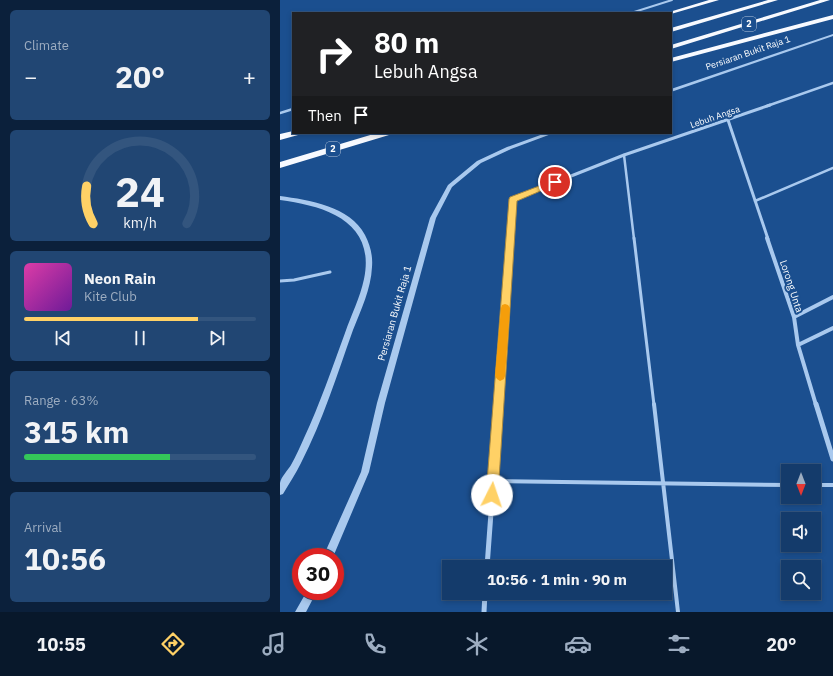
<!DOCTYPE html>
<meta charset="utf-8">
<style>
body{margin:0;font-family:"IBM Plex Sans",sans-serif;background:#214673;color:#f1f3f6;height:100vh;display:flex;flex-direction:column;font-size:15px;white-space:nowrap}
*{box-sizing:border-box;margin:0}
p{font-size:13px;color:#9dadc1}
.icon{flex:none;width:22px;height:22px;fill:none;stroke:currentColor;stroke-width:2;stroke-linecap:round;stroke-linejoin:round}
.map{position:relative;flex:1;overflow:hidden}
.panel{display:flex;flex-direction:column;gap:10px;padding:10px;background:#0b203b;width:280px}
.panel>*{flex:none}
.banner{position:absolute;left:12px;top:12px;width:380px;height:122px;border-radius:0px;box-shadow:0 2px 6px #0003,0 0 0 1px #33557e;background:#202124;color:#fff;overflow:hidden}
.needle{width:26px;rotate:180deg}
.tools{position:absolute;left:501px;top:464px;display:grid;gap:8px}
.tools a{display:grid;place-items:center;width:40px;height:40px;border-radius:0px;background:#143b6b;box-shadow:0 2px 6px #0003,0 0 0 1px #33557e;font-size:20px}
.speed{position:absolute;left:12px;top:548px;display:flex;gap:8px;font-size:20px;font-weight:700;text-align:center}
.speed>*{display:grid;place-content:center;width:52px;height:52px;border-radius:50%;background:#143b6b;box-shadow:0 2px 6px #0003,0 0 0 1px #33557e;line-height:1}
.speed .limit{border:6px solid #d22;background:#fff;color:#111}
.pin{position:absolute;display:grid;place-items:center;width:34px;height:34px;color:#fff;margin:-17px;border:2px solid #fff;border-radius:50%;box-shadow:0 1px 4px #0007}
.me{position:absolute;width:44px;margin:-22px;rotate:4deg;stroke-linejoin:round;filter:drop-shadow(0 0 3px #0008)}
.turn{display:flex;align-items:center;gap:14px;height:84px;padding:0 16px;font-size:18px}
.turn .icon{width:52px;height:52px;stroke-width:2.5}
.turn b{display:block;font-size:28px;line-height:34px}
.then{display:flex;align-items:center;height:38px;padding:0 16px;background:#0003;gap:8px;font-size:15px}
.big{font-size:30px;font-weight:800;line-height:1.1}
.panel .tile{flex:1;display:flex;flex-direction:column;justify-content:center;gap:6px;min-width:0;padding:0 14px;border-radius:6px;background:#214673}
.panel .dial{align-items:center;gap:0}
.dial svg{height:104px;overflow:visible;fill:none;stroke:#33557e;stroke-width:7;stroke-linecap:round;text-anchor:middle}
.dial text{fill:#f1f3f6;stroke:none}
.song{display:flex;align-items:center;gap:12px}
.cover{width:48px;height:48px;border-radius:6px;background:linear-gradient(135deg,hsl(320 70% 55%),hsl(280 70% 35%))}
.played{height:4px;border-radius:2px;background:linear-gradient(90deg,#ffd166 75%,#33557e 75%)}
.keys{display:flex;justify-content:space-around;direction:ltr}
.heat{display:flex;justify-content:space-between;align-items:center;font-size:22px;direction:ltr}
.charge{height:6px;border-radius:3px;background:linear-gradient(90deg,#34c759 63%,#33557e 0)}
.trip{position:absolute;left:162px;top:560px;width:230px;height:40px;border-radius:0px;background:#143b6b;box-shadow:0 2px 6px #0003,0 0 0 1px #33557e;font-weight:800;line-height:40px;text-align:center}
.tabs{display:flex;height:64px;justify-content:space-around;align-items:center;background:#08182b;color:#9dadc1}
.tabs .icon{width:28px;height:28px}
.tabs .current{color:#ffd166}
.tabs b{font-size:18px;color:#f1f3f6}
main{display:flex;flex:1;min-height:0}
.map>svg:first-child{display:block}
</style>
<main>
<section class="panel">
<div class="tile"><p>Climate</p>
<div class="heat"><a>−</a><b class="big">20°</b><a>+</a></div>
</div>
<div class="tile dial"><svg viewBox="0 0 100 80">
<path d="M14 69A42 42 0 1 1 86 69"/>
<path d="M14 69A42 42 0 0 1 9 40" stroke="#ffd166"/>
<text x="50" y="56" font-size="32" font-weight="700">24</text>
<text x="50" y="72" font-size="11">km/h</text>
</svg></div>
<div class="tile">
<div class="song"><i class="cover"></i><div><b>Neon Rain</b><p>Kite Club</p></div></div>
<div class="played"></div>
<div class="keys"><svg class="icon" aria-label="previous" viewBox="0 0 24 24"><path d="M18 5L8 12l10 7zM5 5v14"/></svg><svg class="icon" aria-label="pause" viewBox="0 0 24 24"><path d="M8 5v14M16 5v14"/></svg><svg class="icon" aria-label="next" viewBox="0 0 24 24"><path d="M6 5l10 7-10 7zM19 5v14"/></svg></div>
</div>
<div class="tile"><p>Range · 63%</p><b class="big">315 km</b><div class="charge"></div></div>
<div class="tile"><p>Arrival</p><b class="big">10:56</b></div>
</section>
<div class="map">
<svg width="553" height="612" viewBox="0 0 553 612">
<rect width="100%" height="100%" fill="#1b4f8f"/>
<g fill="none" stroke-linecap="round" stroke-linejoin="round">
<path stroke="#a9c9ee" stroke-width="2" d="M 351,13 L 392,0"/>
<path stroke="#a9c9ee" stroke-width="2.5" d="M 0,113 L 13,109
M 344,155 L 354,239
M 475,201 L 553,168"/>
<path stroke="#a9c9ee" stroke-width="3" d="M 354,238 L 374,405
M 0,281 L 14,280 L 50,272"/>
<path stroke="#a9c9ee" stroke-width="4" d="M 374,404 L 398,612
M 213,481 L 508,485
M 534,485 L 553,485"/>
<path stroke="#a9c9ee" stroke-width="2.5" d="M 487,106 L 553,83"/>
<path stroke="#a9c9ee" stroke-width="3" d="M 448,120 L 488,239
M 230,239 L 233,199 L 344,155 L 490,105"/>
<path stroke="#a9c9ee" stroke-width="4" d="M 487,238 L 514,317 L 518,345 L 536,405
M 514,317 L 553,297
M 518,345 L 553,328
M 218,405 L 230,238"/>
<path stroke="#a9c9ee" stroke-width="5" d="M 536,404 L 553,459
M 207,567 L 219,404
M 204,612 L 205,593"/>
<path fill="#a9c9ee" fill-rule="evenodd" d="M 553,34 L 553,36 L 391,92 L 391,89 Z
M 266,133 L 274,133 L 231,149 L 201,163 L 172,187 L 156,218 L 105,403 L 89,472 L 53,557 L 43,557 L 81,472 L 97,403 L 150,218 L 168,185 L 197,161 L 227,147 Z
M 0,196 C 29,200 70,206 85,235 C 90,245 93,255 92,267 C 91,289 81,310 73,330 C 57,375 43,420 21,463 C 16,473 9,484 3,494 L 0,495 C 0,492 0,487 0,483 C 1,477 8,470 11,465 C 16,456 20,447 24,438 C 40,404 52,368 65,333 C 71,315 80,298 84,279 C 96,221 45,206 0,200 Z
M 27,591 L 37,591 L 26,612 L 15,612 Z"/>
<path fill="#f8faff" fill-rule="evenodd" d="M 429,0 L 439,0 L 391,14 L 391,13 L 386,13 Z
M 488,0 L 498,0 L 391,32 L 391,28 Z
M 540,0 L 550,0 L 391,49 L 391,45 Z
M 553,15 L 553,19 L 391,62 L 391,58 Z
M 13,131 L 13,133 L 19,133 L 18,135 L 0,140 L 0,134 Z
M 97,133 L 110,133 L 109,135 L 0,168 L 0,162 Z"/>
</g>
<path fill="#ffd166" stroke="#a68842" d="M 275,180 L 277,181 L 277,184 L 237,201 L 218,495 L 216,499 L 212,501 L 208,499 L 206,495 L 229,199 L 230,197 Z"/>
<path fill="#f59e0b" d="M 225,304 L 228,305 L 230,308 L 225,376 L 224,379 L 220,381 L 217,379 L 215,376 L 221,308 L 222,305 Z"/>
<g text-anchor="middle" stroke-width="4" stroke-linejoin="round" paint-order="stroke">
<g fill="#1b4f8f" stroke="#bbcadd" stroke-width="1">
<rect x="462" y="17" width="14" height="14" rx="3"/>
<rect x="46" y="142" width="14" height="14" rx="3"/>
</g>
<g font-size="9" font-weight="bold" fill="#fff">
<text x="469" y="27">2</text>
<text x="53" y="152">2</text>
</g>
<g font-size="9" fill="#fff" stroke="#1b4f8f">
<text transform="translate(468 53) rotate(-19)" y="3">Persiaran Bukit Raja 1</text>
<text transform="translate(435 117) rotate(-19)" y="3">Lebuh Angsa</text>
</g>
<g font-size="10" fill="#fff" stroke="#1b4f8f">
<text transform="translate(512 286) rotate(72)" y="4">Lorong Unta</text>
<text transform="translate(114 313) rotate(-74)" y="4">Persiaran Bukit Raja 1</text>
</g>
</g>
</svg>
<div class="tools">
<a><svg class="needle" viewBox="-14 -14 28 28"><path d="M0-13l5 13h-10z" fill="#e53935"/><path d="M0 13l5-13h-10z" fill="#9dadc1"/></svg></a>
<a><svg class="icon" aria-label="sound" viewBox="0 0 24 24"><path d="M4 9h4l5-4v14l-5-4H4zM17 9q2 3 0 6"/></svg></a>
<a><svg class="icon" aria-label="search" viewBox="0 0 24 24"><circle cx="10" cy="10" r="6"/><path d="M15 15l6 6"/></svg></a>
</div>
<div class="speed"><div class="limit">30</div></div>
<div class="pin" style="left:275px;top:182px;background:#d93025"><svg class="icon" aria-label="arrive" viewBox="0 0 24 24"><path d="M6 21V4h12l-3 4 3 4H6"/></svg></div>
<svg class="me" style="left:212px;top:495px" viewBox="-20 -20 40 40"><circle r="19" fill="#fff"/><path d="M0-13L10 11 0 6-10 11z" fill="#ffd166"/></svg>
<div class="trip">10:56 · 1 min · 90 m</div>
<div class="banner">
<div class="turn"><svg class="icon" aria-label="right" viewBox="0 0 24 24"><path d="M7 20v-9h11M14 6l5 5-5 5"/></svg><div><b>80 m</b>Lebuh Angsa</div></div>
<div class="then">Then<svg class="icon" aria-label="arrive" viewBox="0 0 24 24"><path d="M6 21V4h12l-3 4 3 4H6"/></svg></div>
</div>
</div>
</main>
<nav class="tabs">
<b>10:55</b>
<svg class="icon current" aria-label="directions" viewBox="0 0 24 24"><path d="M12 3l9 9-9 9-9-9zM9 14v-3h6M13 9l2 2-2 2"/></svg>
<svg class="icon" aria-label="music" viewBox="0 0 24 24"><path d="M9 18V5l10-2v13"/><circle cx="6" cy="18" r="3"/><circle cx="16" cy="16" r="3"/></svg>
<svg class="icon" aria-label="phone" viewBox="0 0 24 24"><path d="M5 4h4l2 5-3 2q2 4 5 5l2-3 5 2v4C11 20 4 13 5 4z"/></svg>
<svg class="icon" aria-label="climate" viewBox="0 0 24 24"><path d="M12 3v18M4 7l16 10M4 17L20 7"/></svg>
<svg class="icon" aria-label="car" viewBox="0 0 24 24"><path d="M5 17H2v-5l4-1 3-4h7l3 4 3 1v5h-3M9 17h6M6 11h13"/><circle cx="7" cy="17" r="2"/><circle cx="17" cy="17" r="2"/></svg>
<svg class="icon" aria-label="filters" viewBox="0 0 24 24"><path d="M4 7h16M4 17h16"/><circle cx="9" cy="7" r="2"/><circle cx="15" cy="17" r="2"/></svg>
<b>20°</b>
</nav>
